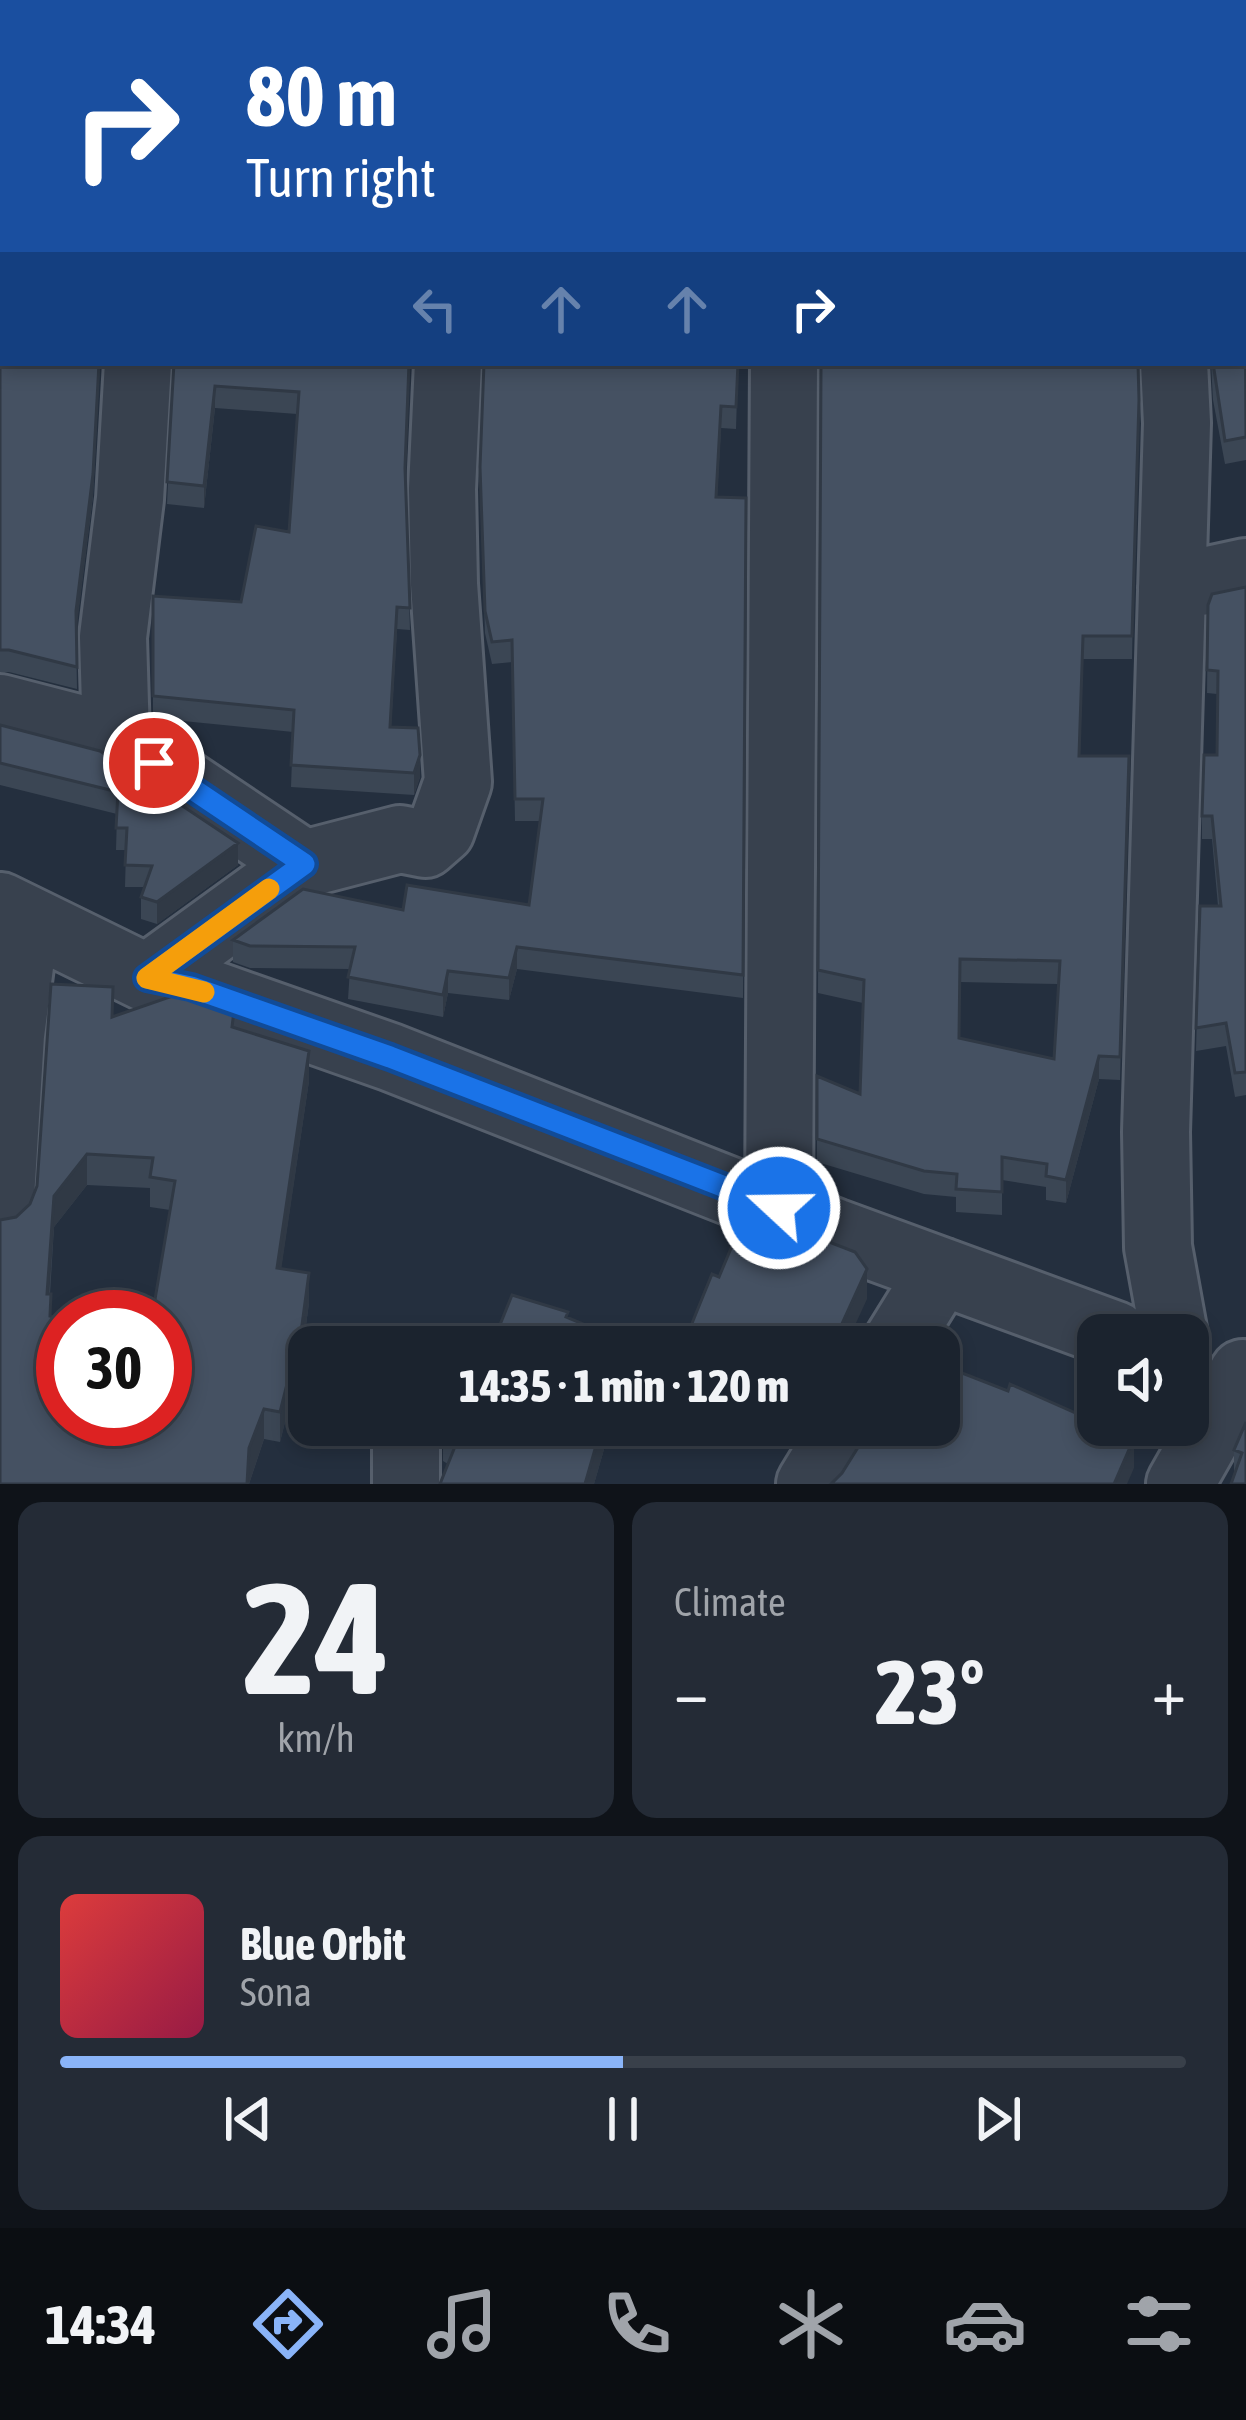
<!DOCTYPE html>
<meta charset="utf-8">
<style>
body{margin:0;font-family:"Asap Condensed",sans-serif;background:#242b36;color:#f1f3f6;height:100vh;display:flex;flex-direction:column;font-size:45px;white-space:nowrap}
*{box-sizing:border-box;margin:0}
p{font-size:39px;color:#a0a4aa}
.icon{flex:none;width:66px;height:66px;fill:none;stroke:currentColor;stroke-width:2;stroke-linecap:round;stroke-linejoin:round}
.map{position:relative;height:1484px;overflow:hidden}
.sheet{display:flex;flex-direction:column;gap:18px;padding:18px;background:#0f1319;flex:1}
.sheet>*{flex:none}
.hud{position:absolute;left:0px;top:0px;width:1248px;height:366px;box-shadow:0 6px 18px #0003,0 0 0 3px #39404a;background:#1a4fa0;color:#fff;overflow:hidden}
.tools{position:absolute;left:1077px;top:1314px;display:grid;gap:24px}
.tools a{display:grid;place-items:center;width:132px;height:132px;border-radius:24px;background:#1b232e;box-shadow:0 6px 18px #0003,0 0 0 3px #39404a;font-size:60px}
.speed{position:absolute;left:36px;top:1290px;display:flex;gap:24px;font-size:60px;font-weight:700;text-align:center}
.speed>*{display:grid;place-content:center;width:156px;height:156px;border-radius:50%;background:#1b232e;box-shadow:0 6px 18px #0003,0 0 0 3px #39404a;line-height:1}
.speed .limit{border:18px solid #d22;background:#fff;color:#111}
.pin{position:absolute;display:grid;place-items:center;width:102px;height:102px;color:#fff;margin:-51px;border:6px solid #fff;border-radius:50%;box-shadow:0 3px 12px #0007}
.me{position:absolute;width:132px;margin:-66px;rotate:291deg;stroke-linejoin:round;filter:drop-shadow(0 0 9px #0008)}
.turn{display:flex;align-items:center;gap:42px;height:252px;padding:0 48px;font-size:54px}
.turn .icon{width:156px;height:156px;stroke-width:2.5}
.turn b{display:block;font-size:84px;line-height:102px}
.lanes{display:flex;align-items:center;height:114px;padding:0 48px;background:#0003;justify-content:center;gap:60px;direction:ltr}
.lanes .off{opacity:.35}
.big{font-size:90px;font-weight:800;line-height:1.1}
.sheet .tile{flex:1;display:flex;flex-direction:column;justify-content:center;gap:18px;min-width:0;padding:0 42px;border-radius:24px;background:#242b36}
.sheet .dial{align-items:center;gap:0}
.dial b{font-size:156px;line-height:1}
.song{display:flex;align-items:center;gap:36px}
.cover{width:144px;height:144px;border-radius:18px;background:linear-gradient(135deg,hsl(0 70% 55%),hsl(340 70% 35%))}
.played{height:12px;border-radius:6px;background:linear-gradient(90deg,#8ab4f8 50%,#39404a 50%)}
.keys{display:flex;justify-content:space-around;direction:ltr}
.heat{display:flex;justify-content:space-between;align-items:center;font-size:66px;direction:ltr}
.sheet .tiles{flex:1;display:grid;gap:18px;grid-template-columns:1fr 1fr}
.tile:last-child{grid-column:span 2}
.trip{position:absolute;left:288px;top:1326px;width:672px;height:120px;border-radius:24px;background:#1b232e;box-shadow:0 6px 18px #0003,0 0 0 3px #39404a;font-weight:800;line-height:120px;text-align:center}
.tabs{display:flex;height:192px;justify-content:space-around;align-items:center;background:#0b0e12;color:#a0a4aa}
.tabs .icon{width:84px;height:84px}
.tabs .current{color:#8ab4f8}
.tabs b{font-size:54px;color:#f1f3f6}
.map>svg:first-child{display:block}
</style>
<div class="map">
<svg width="1246" height="1484" viewBox="0 0 1246 1484">
<rect width="100%" height="100%" fill="#242f3e"/>
<g fill="none" stroke-linecap="round" stroke-linejoin="round">
<defs>
<path id="minor" d="M 162,3 L 162,0
M 471,3 L 471,0
M 786,3 L 786,0
M 1164,3 L 1164,0
M 1245,124 L 1246,125
M 138,363 L 130,499 L 113,637 L 116,738 L 304,864
M 1172,588 L 1246,572
M 0,708 L 116,738
M 0,906 L 147,978 L 191,987 L 390,1057 L 834,1232 L 1115,1335
M 147,978 L 304,864 L 400,839 L 425,844 L 441,830 L 458,782 L 444,584 L 442,489 L 448,363
M 779,1208 L 784,363
M 0,1213 L 11,1035 L 26,920
M 1174,1335 L 1158,1247 L 1156,1132 L 1177,423 L 1174,363
M 894,1347 L 941,1271
M 406,1484 L 406,1439
M 810,1484 L 846,1425
M 1180,1484 L 1243,1373"/>
</defs>
<use href="#minor" stroke="#565f6c" stroke-width="72"/>
<use href="#minor" stroke="#38414e" stroke-width="66"/>
</g>
<path fill="#3b4654" fill-rule="evenodd" d="M 0,0 L 3,363 L 100,363 L 93,496 L 76,629 L 77,689 L 9,672 L 0,672 Z
M 1246,250 L 1246,460 L 1225,464 L 1213,400 L 1211,363 L 1245,363 Z
M 174,363 L 410,363 L 405,480 L 410,630 L 397,629 L 391,727 L 420,777 L 414,795 L 291,787 L 293,732 L 153,718 L 153,596 L 241,602 L 289,532 L 297,414 L 215,408 L 204,508 L 167,504 Z
M 738,363 L 736,429 L 721,428 L 717,497 L 746,498 L 743,998 L 517,969 L 509,1000 L 448,993 L 443,1017 L 348,999 L 350,969 L 250,968 L 233,962 L 233,940 L 403,910 L 529,905 L 540,821 L 515,821 L 512,662 L 492,664 L 485,633 L 480,490 Z
M 821,363 L 1138,363 L 1132,659 L 1083,659 L 1080,756 L 1129,756 L 1120,1080 L 1099,1079 L 1066,1203 L 1046,1200 L 1046,1187 L 1002,1180 L 1002,1215 L 956,1212 L 956,1197 L 924,1194 L 817,1162 L 817,1076 L 860,1094 L 863,1003 L 818,993 ZM 960,982 L 1058,984 L 1054,1059 L 959,1038 Z
M 1246,587 L 1246,1095 L 1235,1097 L 1226,1046 L 1196,1051 L 1200,906 L 1218,906 L 1212,839 L 1202,839 L 1202,816 L 1217,755 L 1217,694 L 1207,693 L 1208,605 Z
M 0,725 L 100,751 L 238,865 L 157,924 L 141,919 L 141,897 L 145,887 L 125,887 L 126,850 L 116,850 L 117,814 L 0,785 Z
M 113,1016 L 234,1028 L 309,1081 L 281,1268 L 309,1303 L 295,1407 L 289,1406 L 280,1442 L 264,1439 L 249,1484 L 0,1484 L 16,1217 L 30,1204 ZM 87,1185 L 150,1188 L 150,1207 L 170,1210 L 165,1419 L 51,1317 L 50,1294 L 54,1227 Z
M 1246,1422 L 1246,1484 L 1234,1473 L 1234,1450 Z
M 443,1425 L 611,1425 L 594,1484 L 440,1484 L 448,1464 L 443,1461 Z
M 619,1425 L 645,1425 L 641,1434 Z"/>
<path fill="#303945" d="M 99,363 L 93,496 L 76,633 L 76,611 Z
M 215,386 L 215,408 L 204,508 L 204,486 Z
M 420,755 L 420,777 L 414,795 L 414,773 Z
M 238,843 L 238,865 L 157,924 L 157,902 Z
M 517,947 L 517,969 L 509,1000 L 509,978 Z
M 448,971 L 448,993 L 443,1017 L 443,995 Z
M 309,1051 L 309,1081 L 277,1298 L 277,1268 Z
M 1099,1056 L 1099,1079 L 1066,1203 L 1066,1180 Z
M 87,1154 L 87,1185 L 54,1227 L 47,1324 L 47,1294 L 54,1196 Z
M 867,1269 L 867,1299 L 845,1347 L 841,1326 Z
M 309,1273 L 309,1303 L 295,1407 L 295,1377 Z
M 289,1376 L 289,1406 L 280,1442 L 280,1412 Z
M 264,1409 L 264,1439 L 249,1484 L 247,1484 L 249,1448 Z
M 602,1425 L 611,1425 L 594,1484 L 585,1484 Z
M 1134,1438 L 1134,1468 L 1127,1484 L 1114,1484 Z"/>
<path fill="#455162" stroke="#303945" stroke-width="3" fill-rule="evenodd" d="M 0,0 L 130,0 L 133,3 L 3,3 L 3,363 L 99,363 L 93,474 L 76,611 L 77,667 L 9,650 L 0,650 Z
M 194,0 L 404,0 L 404,3 L 191,3 Z
M 503,0 L 734,0 L 734,3 L 500,3 Z
M 912,0 L 1122,0 L 1122,3 L 912,3 Z
M 1245,250 L 1246,437 L 1225,441 L 1213,363 L 1245,363 Z
M 174,363 L 409,363 L 405,468 L 410,608 L 397,607 L 390,727 L 418,728 L 420,755 L 414,773 L 291,765 L 294,710 L 153,696 L 153,596 L 241,602 L 256,526 L 289,532 L 299,392 L 215,386 L 204,486 L 167,482 Z
M 484,363 L 738,363 L 736,407 L 721,406 L 716,497 L 746,498 L 743,975 L 517,947 L 509,978 L 448,971 L 443,995 L 348,977 L 355,947 L 250,946 L 233,940 L 303,889 L 403,910 L 407,885 L 529,905 L 543,799 L 515,799 L 512,640 L 492,642 L 485,611 L 480,467 Z
M 821,363 L 1138,363 L 1139,400 L 1132,636 L 1083,636 L 1079,756 L 1129,756 L 1120,1057 L 1099,1056 L 1066,1180 L 1046,1176 L 1047,1164 L 1002,1157 L 1002,1192 L 956,1189 L 957,1174 L 924,1171 L 817,1139 L 817,1076 L 860,1094 L 864,980 L 818,970 ZM 960,959 L 1060,961 L 1054,1059 L 959,1038 Z
M 1246,587 L 1246,1072 L 1235,1073 L 1226,1023 L 1196,1028 L 1200,906 L 1221,906 L 1212,816 L 1202,816 L 1204,755 L 1217,755 L 1218,671 L 1207,670 L 1208,605 L 1212,594 Z
M 0,725 L 100,751 L 238,843 L 157,902 L 141,897 L 152,866 L 125,865 L 127,828 L 116,828 L 118,792 L 0,763 Z
M 51,984 L 113,987 L 112,1017 L 181,993 L 234,1011 L 232,1027 L 309,1051 L 277,1268 L 309,1273 L 295,1377 L 289,1376 L 280,1412 L 264,1409 L 249,1448 L 247,1484 L 0,1484 L 0,1220 L 16,1217 L 30,1204 L 37,1186 ZM 87,1154 L 153,1158 L 150,1177 L 175,1181 L 152,1317 L 165,1317 L 165,1419 L 63,1419 L 63,1319 L 50,1316 L 51,1294 L 47,1294 L 54,1196 Z
M 747,1210 L 855,1252 L 867,1269 L 841,1326 L 860,1333 L 873,1347 L 691,1347 L 684,1343 L 712,1274 L 719,1277 Z
M 512,1295 L 568,1312 L 566,1317 L 638,1347 L 491,1347 Z
M 939,1364 L 1008,1391 L 1010,1384 L 1098,1423 L 1098,1425 L 1104,1425 L 1134,1438 L 1114,1484 L 831,1484 L 842,1473 L 872,1425 L 939,1425 Z
M 1246,1422 L 1246,1484 L 1231,1484 L 1242,1453 L 1234,1450 Z
M 443,1425 L 602,1425 L 585,1484 L 440,1484 L 458,1439 L 443,1430 Z"/>
<g fill="none" stroke-linecap="round" stroke-linejoin="round">
<defs>
<path id="route" d="M 154,763 L 304,864 L 147,978 L 191,987 L 390,1057 L 779,1208"/>
</defs>
<use href="#route" stroke="#114b97" stroke-width="30"/>
<use href="#route" stroke="#1a73e8" stroke-width="21"/>
<path stroke="#f59e0b" stroke-width="21" d="M 204,992 L 147,978 L 269,889"/>
</g>
</svg>
<div class="tools">
<a><svg class="icon" aria-label="sound" viewBox="0 0 24 24"><path d="M4 9h4l5-4v14l-5-4H4zM17 9q2 3 0 6"/></svg></a>
</div>
<div class="speed"><div class="limit">30</div></div>
<div class="pin" style="left:154px;top:763px;background:#d93025"><svg class="icon" aria-label="arrive" viewBox="0 0 24 24"><path d="M6 21V4h12l-3 4 3 4H6"/></svg></div>
<svg class="me" style="left:779px;top:1208px" viewBox="-20 -20 40 40"><circle r="17" fill="#1a73e8" stroke="#fff" stroke-width="3"/><path d="M0-11L8 9 0 5-8 9z" fill="#fff"/></svg>
<div class="trip">14:35 · 1 min · 120 m</div>
<div class="hud">
<div class="turn"><svg class="icon" aria-label="right" viewBox="0 0 24 24"><path d="M7 20v-9h11M14 6l5 5-5 5"/></svg><div><b>80 m</b>Turn right</div></div>
<div class="lanes"><svg class="icon off" aria-label="left" viewBox="0 0 24 24"><path d="M17 20v-9H6M10 6l-5 5 5 5"/></svg><svg class="icon off" aria-label="ahead" viewBox="0 0 24 24"><path d="M12 20V5M6 11l6-6 6 6"/></svg><svg class="icon off" aria-label="ahead" viewBox="0 0 24 24"><path d="M12 20V5M6 11l6-6 6 6"/></svg><svg class="icon" aria-label="right" viewBox="0 0 24 24"><path d="M7 20v-9h11M14 6l5 5-5 5"/></svg></div>
</div>
</div>
<section class="sheet">
<div class="tiles">
<div class="tile dial"><b>24</b><p>km/h</p></div>
<div class="tile"><p>Climate</p>
<div class="heat"><a>−</a><b class="big">23°</b><a>+</a></div>
</div>
<div class="tile">
<div class="song"><i class="cover"></i><div><b>Blue Orbit</b><p>Sona</p></div></div>
<div class="played"></div>
<div class="keys"><svg class="icon" aria-label="previous" viewBox="0 0 24 24"><path d="M18 5L8 12l10 7zM5 5v14"/></svg><svg class="icon" aria-label="pause" viewBox="0 0 24 24"><path d="M8 5v14M16 5v14"/></svg><svg class="icon" aria-label="next" viewBox="0 0 24 24"><path d="M6 5l10 7-10 7zM19 5v14"/></svg></div>
</div>
</div>
</section>
<nav class="tabs">
<b>14:34</b>
<svg class="icon current" aria-label="directions" viewBox="0 0 24 24"><path d="M12 3l9 9-9 9-9-9zM9 14v-3h6M13 9l2 2-2 2"/></svg>
<svg class="icon" aria-label="music" viewBox="0 0 24 24"><path d="M9 18V5l10-2v13"/><circle cx="6" cy="18" r="3"/><circle cx="16" cy="16" r="3"/></svg>
<svg class="icon" aria-label="phone" viewBox="0 0 24 24"><path d="M5 4h4l2 5-3 2q2 4 5 5l2-3 5 2v4C11 20 4 13 5 4z"/></svg>
<svg class="icon" aria-label="climate" viewBox="0 0 24 24"><path d="M12 3v18M4 7l16 10M4 17L20 7"/></svg>
<svg class="icon" aria-label="car" viewBox="0 0 24 24"><path d="M5 17H2v-5l4-1 3-4h7l3 4 3 1v5h-3M9 17h6M6 11h13"/><circle cx="7" cy="17" r="2"/><circle cx="17" cy="17" r="2"/></svg>
<svg class="icon" aria-label="filters" viewBox="0 0 24 24"><path d="M4 7h16M4 17h16"/><circle cx="9" cy="7" r="2"/><circle cx="15" cy="17" r="2"/></svg>
</nav>
